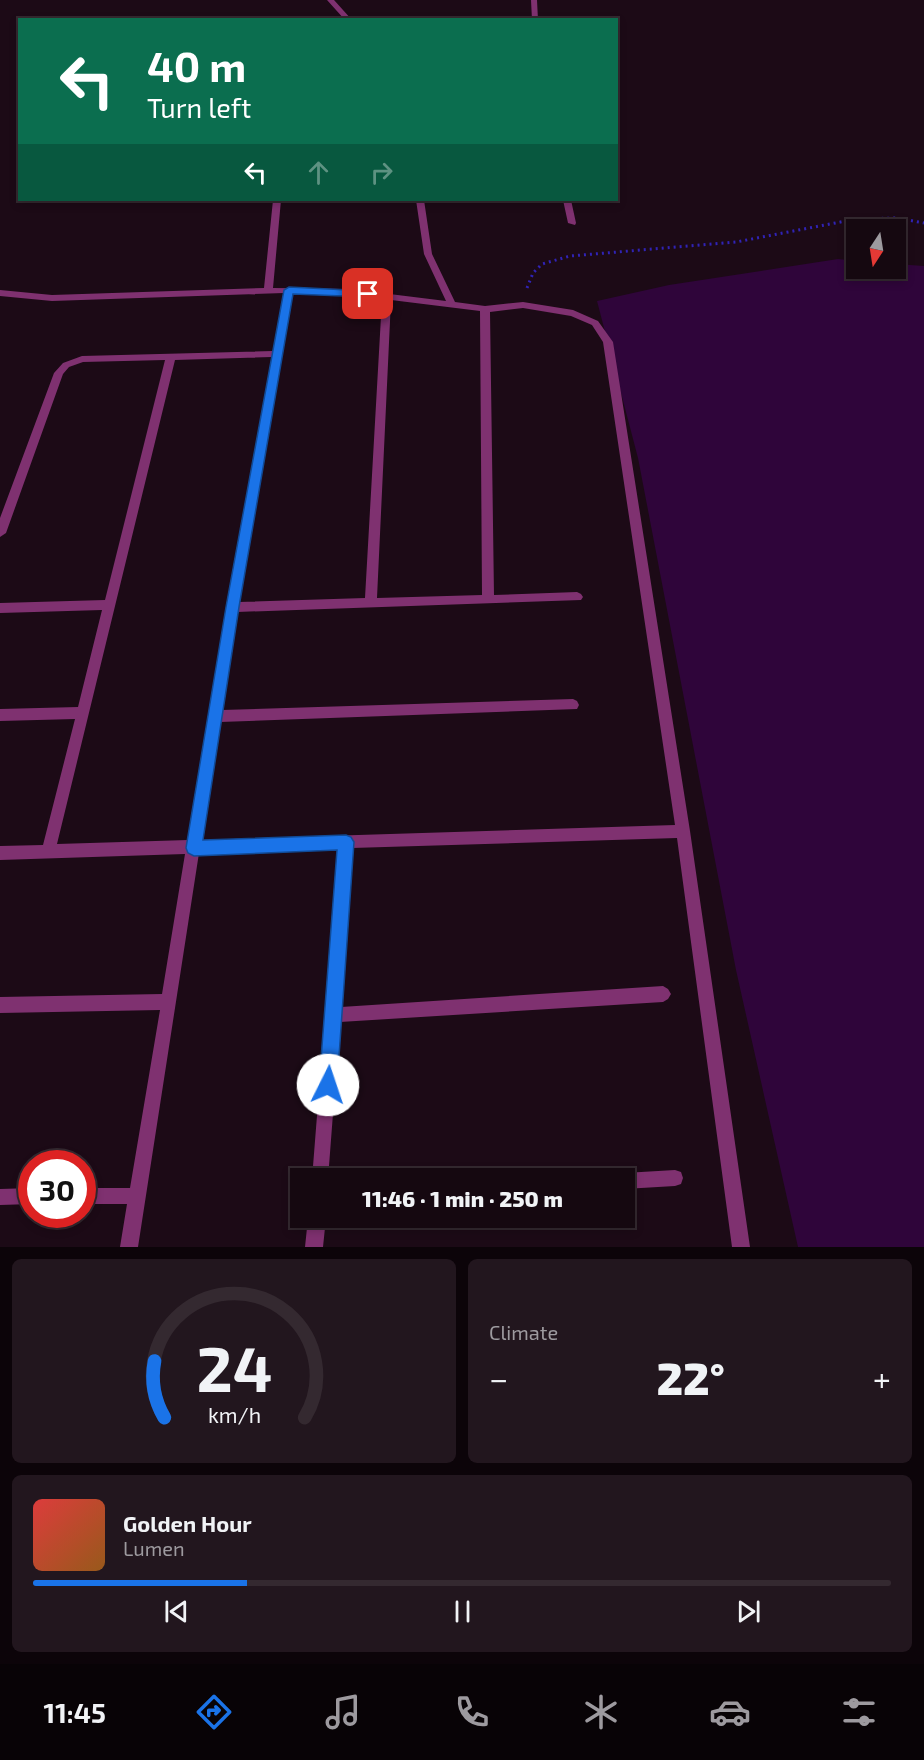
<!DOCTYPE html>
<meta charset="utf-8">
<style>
body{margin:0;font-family:"Exo 2",sans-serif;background:#22161e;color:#f1f3f6;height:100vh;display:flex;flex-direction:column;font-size:22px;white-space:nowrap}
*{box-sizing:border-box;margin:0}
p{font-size:20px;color:#9d9a9f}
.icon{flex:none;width:33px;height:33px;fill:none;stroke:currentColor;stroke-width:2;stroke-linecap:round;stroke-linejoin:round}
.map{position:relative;height:1247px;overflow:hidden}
.panel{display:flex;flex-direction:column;gap:12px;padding:12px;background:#0c0409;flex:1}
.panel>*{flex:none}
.top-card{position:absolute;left:18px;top:18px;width:600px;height:183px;border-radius:0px;box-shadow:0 3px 9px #0003,0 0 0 2px #342930;background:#0b6e4f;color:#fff;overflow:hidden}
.needle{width:39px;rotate:192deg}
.controls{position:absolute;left:846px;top:219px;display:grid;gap:12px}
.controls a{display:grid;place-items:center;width:60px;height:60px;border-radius:0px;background:#150810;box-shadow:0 3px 9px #0003,0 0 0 2px #342930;font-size:30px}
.speed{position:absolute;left:18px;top:1150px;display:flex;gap:12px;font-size:30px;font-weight:700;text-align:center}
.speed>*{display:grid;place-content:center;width:78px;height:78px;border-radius:50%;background:#150810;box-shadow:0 3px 9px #0003,0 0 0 2px #342930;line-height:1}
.speed .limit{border:9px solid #d22;background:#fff;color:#111}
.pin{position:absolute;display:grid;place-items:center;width:51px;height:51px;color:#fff;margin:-26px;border-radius:12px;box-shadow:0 3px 9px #0006}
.me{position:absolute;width:66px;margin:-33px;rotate:4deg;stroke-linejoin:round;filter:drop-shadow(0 0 4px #0008)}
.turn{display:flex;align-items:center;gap:21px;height:126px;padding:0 30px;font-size:27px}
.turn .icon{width:78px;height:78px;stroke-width:2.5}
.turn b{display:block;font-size:42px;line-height:51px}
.lanes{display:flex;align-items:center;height:57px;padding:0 30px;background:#0003;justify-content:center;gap:30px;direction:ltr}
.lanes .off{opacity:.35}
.big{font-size:45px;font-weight:800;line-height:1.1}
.panel .widget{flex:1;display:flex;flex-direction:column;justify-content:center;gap:9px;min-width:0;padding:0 21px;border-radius:9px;background:#22161e}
.panel .dial{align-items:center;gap:0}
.dial svg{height:156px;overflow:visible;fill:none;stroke:#342930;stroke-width:7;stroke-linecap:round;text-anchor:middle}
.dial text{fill:#f1f3f6;stroke:none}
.song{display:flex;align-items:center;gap:18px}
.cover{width:72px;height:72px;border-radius:9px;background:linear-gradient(135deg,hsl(0 70% 55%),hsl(30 70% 35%))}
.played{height:6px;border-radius:3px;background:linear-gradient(90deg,#1a73e8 25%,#342930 25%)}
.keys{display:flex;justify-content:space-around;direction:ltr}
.heat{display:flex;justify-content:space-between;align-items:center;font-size:33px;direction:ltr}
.panel .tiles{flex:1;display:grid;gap:12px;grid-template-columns:1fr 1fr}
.widget:last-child{grid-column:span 2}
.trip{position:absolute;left:290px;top:1168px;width:345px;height:60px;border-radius:0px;background:#150810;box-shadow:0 3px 9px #0003,0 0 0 2px #342930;font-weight:800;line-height:60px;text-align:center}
.dock{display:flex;height:96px;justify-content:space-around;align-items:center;background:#080306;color:#9d9a9f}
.dock .icon{width:42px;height:42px}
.dock .selected{color:#1a73e8}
.dock b{font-size:27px;color:#f1f3f6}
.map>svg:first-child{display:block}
</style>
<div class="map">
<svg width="924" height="1247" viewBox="0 0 924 1247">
<rect width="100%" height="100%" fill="#1c0a16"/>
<path fill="#2f053a" d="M 838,259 L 856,261 L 856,268 L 896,268 L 896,264 L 924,266 L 924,1247 L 798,1247 L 736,970 L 638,458 L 597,301 L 669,285 Z"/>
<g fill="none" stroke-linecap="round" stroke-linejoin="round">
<path stroke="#3023b5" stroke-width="3" stroke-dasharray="2 4" stroke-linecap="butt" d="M 527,288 L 533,273 L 542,264 L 570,256 L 736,242 L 856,219 L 897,218 L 924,223"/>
<path fill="#7f3170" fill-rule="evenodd" d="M 327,0 L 334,0 L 352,20 L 345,20 Z
M 531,0 L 537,0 L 538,20 L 532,20 Z
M 273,200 L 281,200 L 273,288 L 349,289 L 446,301 L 424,254 L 416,200 L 424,200 L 432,254 L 455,302 L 485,306 L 523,302 L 573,310 L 598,321 L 613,342 L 690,831 L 750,1247 L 732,1247 L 677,838 L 352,848 L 341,1007 L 663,986 L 668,989 L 671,994 L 668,999 L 663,1002 L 340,1022 L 328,1179 L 312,1179 L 338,849 L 199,853 L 138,1247 L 120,1247 L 127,1204 L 82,1204 L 82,1188 L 130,1188 L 160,1010 L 0,1013 L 0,997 L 162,994 L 185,854 L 0,860 L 0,846 L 43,845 L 75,719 L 0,721 L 0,709 L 78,707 L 102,610 L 0,613 L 0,603 L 105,600 L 165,360 L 83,362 L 69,367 L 63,374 L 6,533 L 0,537 L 0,518 L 54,373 L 63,363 L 82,356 L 273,351 L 284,293 L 52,301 L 0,296 L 0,290 L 52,295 L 264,288 ZM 293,293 L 349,295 L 382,299 L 365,598 L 239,602 ZM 391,300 L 480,311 L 482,595 L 377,598 ZM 523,308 L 571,316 L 592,325 L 603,342 L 675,825 L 201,840 L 220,722 L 577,709 L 579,705 L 577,701 L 573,699 L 222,710 L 237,612 L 581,600 L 583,597 L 581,594 L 577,592 L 494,595 L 490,312 ZM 272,357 L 226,607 L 188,840 L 57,844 L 175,360 Z
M 563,200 L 571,200 L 576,223 L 575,225 L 568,223 Z
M 675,1170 L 681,1172 L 683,1178 L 681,1184 L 675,1186 L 624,1189 L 624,1179 L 616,1179 L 618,1175 L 624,1173 Z
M 32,1188 L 32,1204 L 0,1205 L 0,1189 Z
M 308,1218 L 326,1218 L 323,1247 L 305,1247 Z"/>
</g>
<path fill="#1a73e8" stroke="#114b97" stroke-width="1.5" d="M 289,287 L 368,291 L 373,294 L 368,297 L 293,294 L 239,607 L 203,840 L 346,835 L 351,837 L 354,842 L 337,1085 L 334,1092 L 328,1094 L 321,1092 L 319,1085 L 337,850 L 194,856 L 188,853 L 186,848 L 226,607 L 284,290 Z"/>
</svg>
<div class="controls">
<a><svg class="needle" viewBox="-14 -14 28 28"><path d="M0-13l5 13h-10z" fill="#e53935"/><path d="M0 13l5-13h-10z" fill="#9d9a9f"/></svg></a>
</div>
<div class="speed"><div class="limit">30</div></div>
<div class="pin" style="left:368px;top:294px;background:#d93025"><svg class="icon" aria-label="arrive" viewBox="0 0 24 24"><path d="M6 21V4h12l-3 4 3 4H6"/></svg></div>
<svg class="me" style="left:328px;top:1085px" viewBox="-20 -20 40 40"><circle r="19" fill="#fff"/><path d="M0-13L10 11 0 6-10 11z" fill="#1a73e8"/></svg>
<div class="trip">11:46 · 1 min · 250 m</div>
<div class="top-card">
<div class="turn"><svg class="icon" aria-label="left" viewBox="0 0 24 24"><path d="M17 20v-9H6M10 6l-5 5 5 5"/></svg><div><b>40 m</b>Turn left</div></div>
<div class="lanes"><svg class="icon" aria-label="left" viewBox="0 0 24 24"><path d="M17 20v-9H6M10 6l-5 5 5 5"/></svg><svg class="icon off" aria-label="ahead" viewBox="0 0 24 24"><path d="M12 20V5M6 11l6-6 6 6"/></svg><svg class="icon off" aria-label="right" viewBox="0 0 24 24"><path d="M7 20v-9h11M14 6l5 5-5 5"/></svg></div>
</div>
</div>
<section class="panel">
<div class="tiles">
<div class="widget dial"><svg viewBox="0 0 100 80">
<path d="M14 69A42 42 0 1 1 86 69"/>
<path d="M14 69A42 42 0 0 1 9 40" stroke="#1a73e8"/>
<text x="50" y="56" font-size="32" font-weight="700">24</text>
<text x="50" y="72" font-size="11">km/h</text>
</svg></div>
<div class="widget"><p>Climate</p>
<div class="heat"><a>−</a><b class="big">22°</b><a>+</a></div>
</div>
<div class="widget">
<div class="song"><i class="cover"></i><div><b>Golden Hour</b><p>Lumen</p></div></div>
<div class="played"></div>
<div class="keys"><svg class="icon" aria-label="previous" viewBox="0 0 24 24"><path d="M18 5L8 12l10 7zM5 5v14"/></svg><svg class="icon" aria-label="pause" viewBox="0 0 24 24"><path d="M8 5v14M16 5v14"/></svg><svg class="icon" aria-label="next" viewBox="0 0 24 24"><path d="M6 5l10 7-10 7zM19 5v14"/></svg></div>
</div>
</div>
</section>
<nav class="dock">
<b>11:45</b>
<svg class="icon selected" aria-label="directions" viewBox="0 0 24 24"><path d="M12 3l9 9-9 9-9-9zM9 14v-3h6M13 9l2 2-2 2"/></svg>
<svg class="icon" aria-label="music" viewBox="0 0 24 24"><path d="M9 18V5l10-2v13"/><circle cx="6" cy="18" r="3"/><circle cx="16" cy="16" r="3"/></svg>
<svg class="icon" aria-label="phone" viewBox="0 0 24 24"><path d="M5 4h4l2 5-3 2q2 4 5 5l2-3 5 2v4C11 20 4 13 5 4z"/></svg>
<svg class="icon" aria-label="climate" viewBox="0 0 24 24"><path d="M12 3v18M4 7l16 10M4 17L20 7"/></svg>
<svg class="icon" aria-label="car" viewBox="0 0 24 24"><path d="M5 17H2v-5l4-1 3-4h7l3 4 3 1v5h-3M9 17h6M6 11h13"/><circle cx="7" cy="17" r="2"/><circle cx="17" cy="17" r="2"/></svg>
<svg class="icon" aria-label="filters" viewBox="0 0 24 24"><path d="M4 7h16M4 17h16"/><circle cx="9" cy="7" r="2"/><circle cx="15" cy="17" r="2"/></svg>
</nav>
